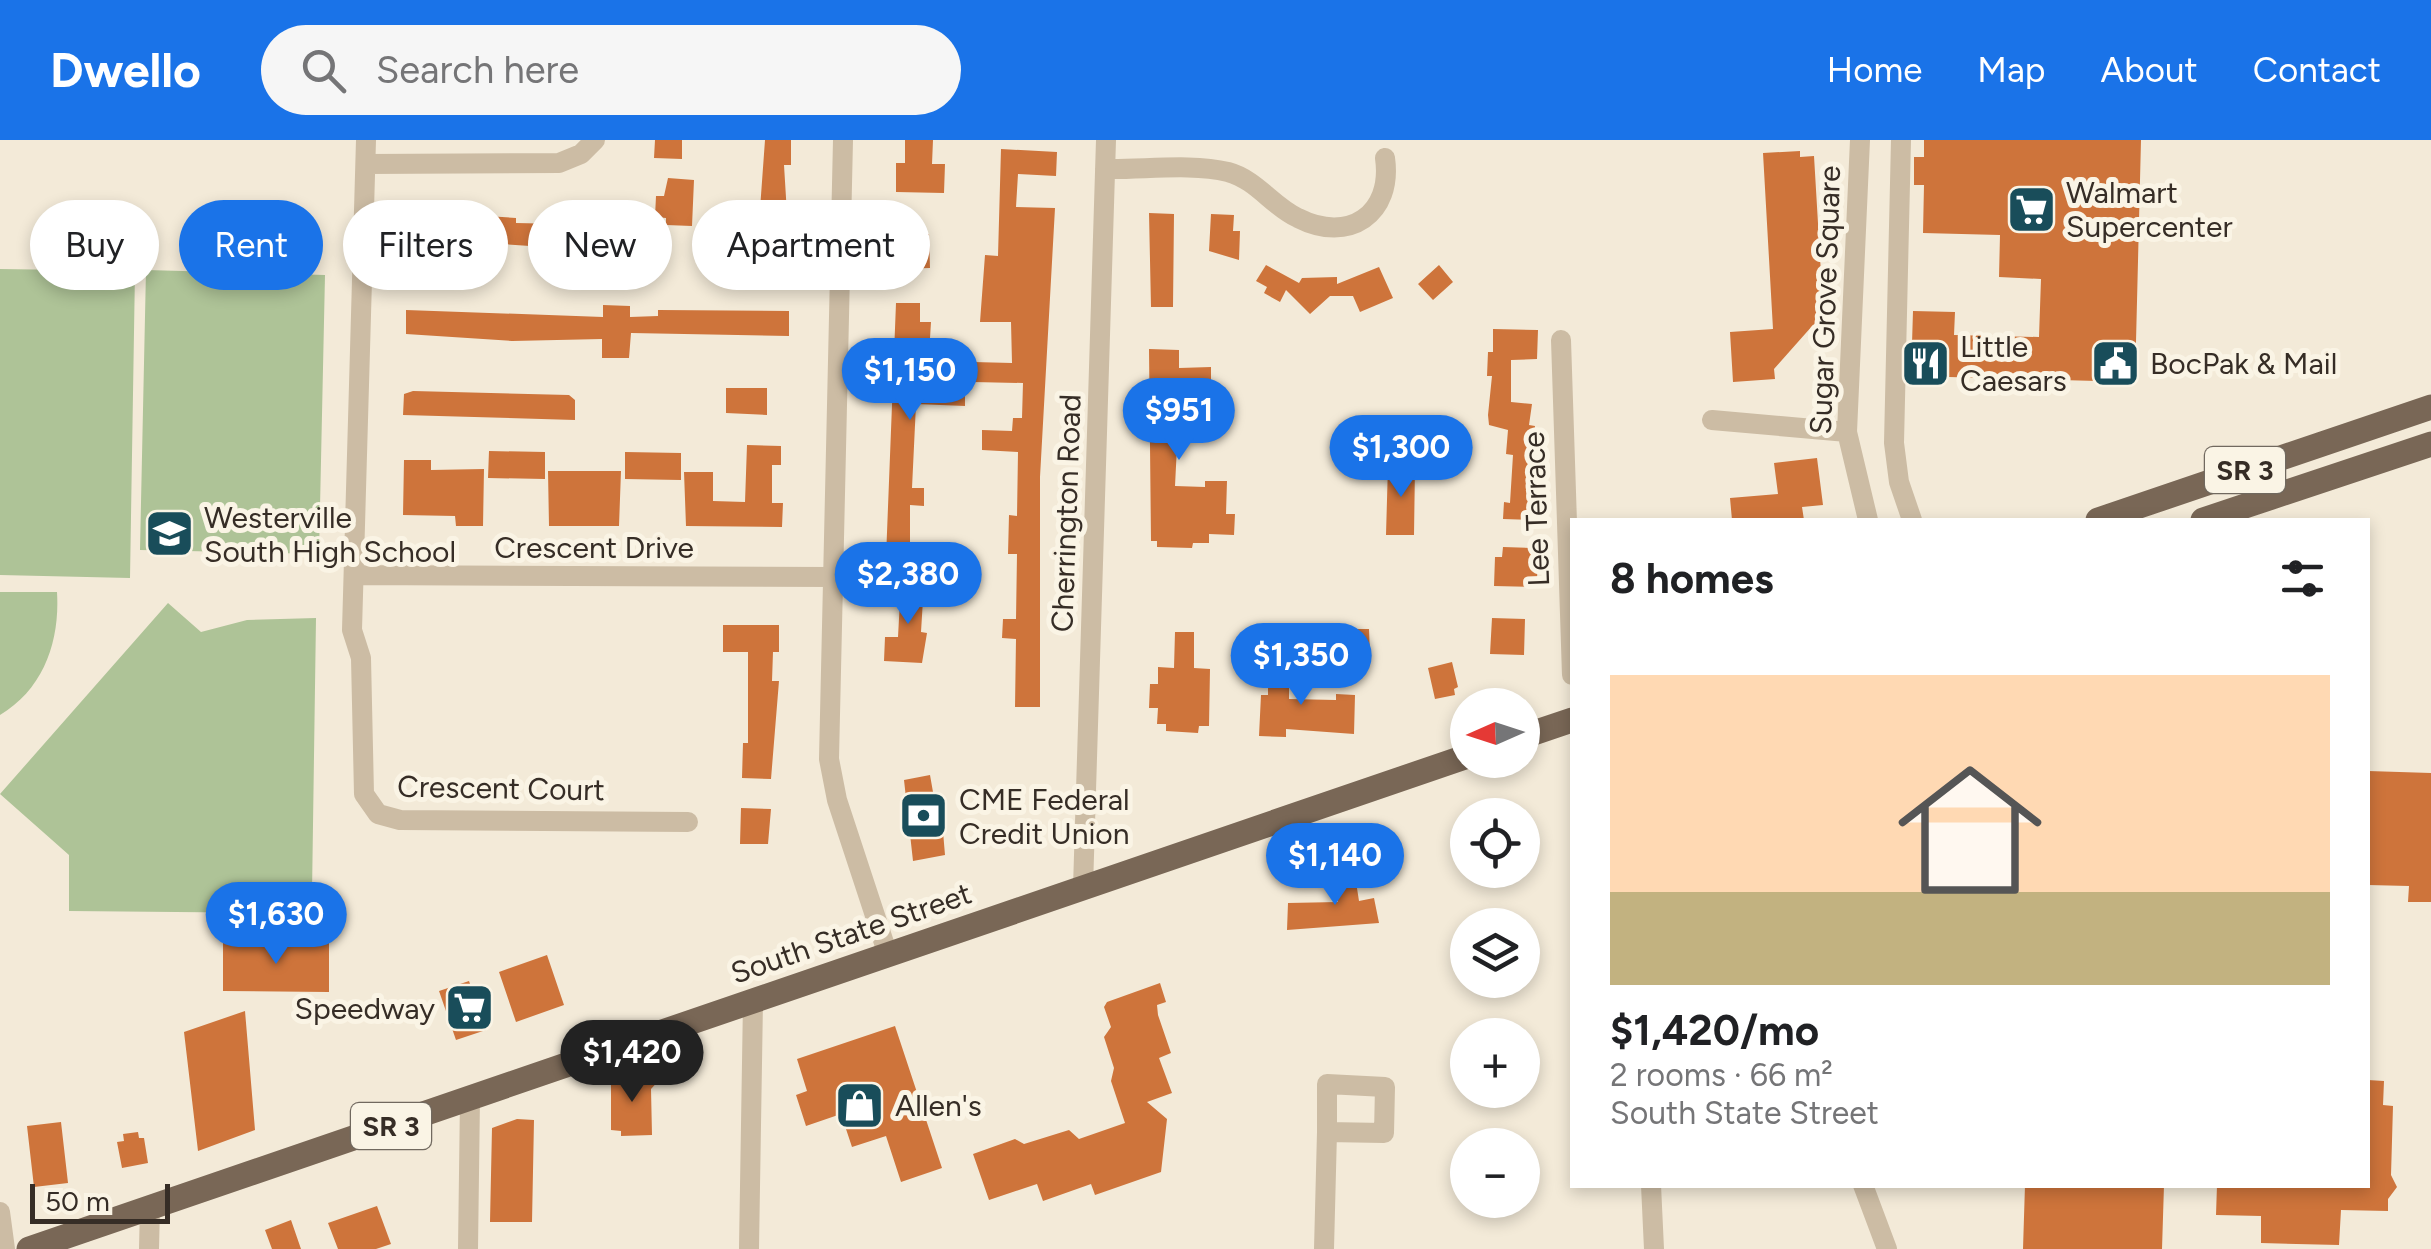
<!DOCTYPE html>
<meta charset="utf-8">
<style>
body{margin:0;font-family:Figtree,sans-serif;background:#f6f6f6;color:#202124;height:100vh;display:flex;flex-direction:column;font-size:38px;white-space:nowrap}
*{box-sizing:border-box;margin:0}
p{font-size:32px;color:#757577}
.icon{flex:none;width:55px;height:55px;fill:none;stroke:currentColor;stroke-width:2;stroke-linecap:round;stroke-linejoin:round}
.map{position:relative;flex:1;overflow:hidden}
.side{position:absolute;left:1570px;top:378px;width:800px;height:670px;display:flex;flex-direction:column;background:#fff;border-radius:0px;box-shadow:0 5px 15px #0003}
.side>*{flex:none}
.guide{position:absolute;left:30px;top:60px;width:950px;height:90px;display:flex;gap:20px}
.needle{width:65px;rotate:267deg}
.buttons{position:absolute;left:1450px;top:548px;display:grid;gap:20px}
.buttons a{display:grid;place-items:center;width:90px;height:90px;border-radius:50%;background:#fff;box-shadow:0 5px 15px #0003;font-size:50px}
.scale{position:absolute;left:30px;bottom:25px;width:140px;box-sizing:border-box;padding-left:10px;border:5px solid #362d26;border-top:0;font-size:28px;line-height:35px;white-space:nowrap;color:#362d26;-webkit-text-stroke:8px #faf4e5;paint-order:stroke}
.price{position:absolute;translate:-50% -85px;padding:0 22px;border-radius:35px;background:#1a73e8;color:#fff;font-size:32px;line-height:65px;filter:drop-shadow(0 2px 5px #0008)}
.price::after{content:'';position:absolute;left:50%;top:60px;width:30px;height:22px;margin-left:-15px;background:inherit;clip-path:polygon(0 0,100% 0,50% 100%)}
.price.active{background:#222;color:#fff}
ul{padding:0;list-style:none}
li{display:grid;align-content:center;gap:20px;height:530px;padding:0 40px}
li+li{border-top:2px solid #e0e0e0}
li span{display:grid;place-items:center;height:310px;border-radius:0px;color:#555}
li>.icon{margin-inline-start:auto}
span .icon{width:180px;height:180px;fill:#fffc;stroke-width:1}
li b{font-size:42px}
h2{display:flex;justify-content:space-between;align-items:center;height:120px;padding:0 40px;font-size:42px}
.pill{padding:0 35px;border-radius:45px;background:#fff;box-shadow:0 5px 15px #0003;font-size:35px;line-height:90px}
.pill.active{background:#1a73e8;color:#fff}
header{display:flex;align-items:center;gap:60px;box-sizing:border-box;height:140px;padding:0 50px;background:#1a73e8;color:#fff}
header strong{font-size:48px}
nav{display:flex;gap:55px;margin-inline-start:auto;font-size:35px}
.search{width:700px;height:90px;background:#f6f6f6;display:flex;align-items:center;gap:25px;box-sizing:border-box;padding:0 35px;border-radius:55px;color:#757577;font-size:38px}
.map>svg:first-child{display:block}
.green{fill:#aec397}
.building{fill:#ce743b}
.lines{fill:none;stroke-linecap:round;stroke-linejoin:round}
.street{stroke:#ccbca4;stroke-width:20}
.primary{stroke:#796756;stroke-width:25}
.labels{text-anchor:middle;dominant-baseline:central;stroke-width:10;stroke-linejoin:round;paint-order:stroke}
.shield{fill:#faf4e5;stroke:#71695f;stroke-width:2.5}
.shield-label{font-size:28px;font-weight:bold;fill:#362d26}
.poi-label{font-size:30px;fill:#362d26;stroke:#faf4e5;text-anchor:start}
.street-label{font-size:30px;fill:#362d26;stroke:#faf4e5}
</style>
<header>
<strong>Dwello</strong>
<div class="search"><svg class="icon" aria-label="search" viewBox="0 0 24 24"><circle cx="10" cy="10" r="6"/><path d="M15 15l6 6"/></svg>Search here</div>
<nav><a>Home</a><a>Map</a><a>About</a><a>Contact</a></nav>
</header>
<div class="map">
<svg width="2431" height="1109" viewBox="0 0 2431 1109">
<rect width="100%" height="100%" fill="#f3ead8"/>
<path class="green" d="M0,129L135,131L130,438L0,435Z
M146,130L325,135L319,414L140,410Z
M0,452H57C60,501 44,549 0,575Z
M168,463L201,492L247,480L316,478L312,754L292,773L69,771V715L0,654Z"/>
<path class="building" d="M655,0H682V19L654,18Z
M765,0H791V25H784L787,74H783L784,83H759Z
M905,0H933L932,24H945L944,53L896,52V23H905Z
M1924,0H2141L2135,242L1911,236L1913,171L1955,172L1954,195L2039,197L2041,139L1999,137L2000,95L1923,93L1924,45H1914V17H1924Z
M1001,9L1057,12L1056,36L1018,34L1016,67L1055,68L1040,337V567H1015L1016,499L1002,498L1003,479H1016L1017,414H1008L1009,375L1017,376L1018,312L982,310V290L1012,291L1013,278H1022L1023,243L973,242V222L1012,223L1011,182H980L985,115L998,116Z
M1800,11V17L1814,16L1824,184L1813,185L1774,229L1775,239L1733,242L1730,192L1773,189L1763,13Z
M668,38L694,40L692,86L666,85V78L655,77L656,56H664Z
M421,68L486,72V76L516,78V83L607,85L606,80H625L626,123H621V130L607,129V124H601V113H530V106L489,103L488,112L449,109L448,128L441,130L410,129L411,101H415L416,86H420Z
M1149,73L1174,74L1173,167H1151Z
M1211,74L1234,75L1233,91H1240L1239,120L1209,111Z
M929,94L930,128L897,129V123H891V105L899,104V95Z
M762,100V120L718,121V102Z
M1266,125L1299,143L1302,138L1337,137V144L1379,127L1393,158L1360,172L1353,156H1330L1310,174L1286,150L1280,162L1264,153L1267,147L1256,141Z
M1439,125L1453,142L1433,160L1418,144Z
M896,163H920V182H931L930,198H920L918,241L965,243V266L916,264L912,348H924V366L910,365V418H886Z
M603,165L630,166V177L658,176V170L789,171V196L631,193L629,218H602V199L512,201L406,194V170L603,177Z
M1493,189L1538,190L1537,219L1511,220V262L1532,264L1529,285L1535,286L1530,334L1538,335L1535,380L1503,379L1504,362L1510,363L1513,315L1506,314L1508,290L1489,285L1488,275L1492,236H1487L1488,212H1493Z
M1149,209L1179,210V228L1211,227V244L1180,246L1175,346L1205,347V341H1227L1226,374H1235L1234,395L1209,394V403H1193L1192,408L1157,407V401H1151Z
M726,248H767V275L726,273Z
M413,251L569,255L575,260V280L403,275L404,254Z
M747,305L781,306V325H772V363H783L782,387L686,386L684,332H713V361L745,362Z
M489,311L545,312V339L488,338Z
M625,312L681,313V340L625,339Z
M1817,318L1823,365L1802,367L1804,380H1732L1730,358L1778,354L1774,323Z
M404,320H431V330L484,329L483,386H456L455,376L403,375Z
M1388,325L1415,326L1414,395H1386Z
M548,331H621L619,386H549Z
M1503,407L1532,408L1531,419H1538L1537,439H1531V447L1494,446L1495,417H1502Z
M901,442L924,443L921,492L927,493L922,523L884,521L885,497H898Z
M1492,478L1525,479L1524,515L1490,514Z
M723,485H779V512H773L772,541H779L771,639L742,638L743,603H748V512H723Z
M1349,489H1369L1370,515L1350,516Z
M1175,492H1194V528L1210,529L1209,586H1199L1198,593L1166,591V584H1157L1158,568H1149L1150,544H1158V527L1174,528Z
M1289,518V559L1336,560V554L1355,555L1354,594L1286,589V597L1259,596L1261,555H1268V519Z
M1452,522L1458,547L1454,549L1455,555L1435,559L1428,528Z
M2368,631L2431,633V762H2408L2409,746L2368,745Z
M930,635L936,669L941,668L945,715L913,721L904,640Z
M741,668L771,669L768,704H740Z
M1354,729L1359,761L1374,758L1379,783L1287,790L1288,763L1338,762L1334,734Z
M223,803H329V852L223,851Z
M547,815L564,865L516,882L499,832Z
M469,841L486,890L456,900L439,851Z
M1160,843L1166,862L1157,865L1158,875L1171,913L1159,918L1172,953L1147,962L1167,979L1161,1032L1095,1055L1091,1044L1043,1061L1037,1044L989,1060L973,1014L1015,999L1024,1004L1069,990L1079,999L1125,983L1111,941L1114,928L1104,897L1111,887L1104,867L1107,862Z
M245,871L255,990L198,1011L184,892Z
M895,886L942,1028L901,1042L886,996L852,1007L841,974L806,986L796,955L807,951L797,919Z
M622,937L661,938L651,949L652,995L621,996V991L611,990V939Z
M2368,940L2384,941L2383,965L2393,966L2391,1035L2397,1047L2388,1059V1071L2341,1070L2339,1105L2261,1103V1076L2216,1075L2217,1045H2368Z
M517,979L534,980L532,1082H490L492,988Z
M61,982L68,1043L34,1047L27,986Z
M138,992L139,998H144L148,1023L122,1028L117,1002L124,1001L123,994Z
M2025,1045H2164L2162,1109H2023Z
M377,1066L391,1104L376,1109H338L328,1083Z
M291,1080L301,1109H272L265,1090Z"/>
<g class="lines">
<path class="street" d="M366,0L352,490L361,518L364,654L378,674L400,680L688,682
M843,0L829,619L837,660L888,815
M1860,0L1847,292L1868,380
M1901,0L1894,303L1899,342L1912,380
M366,24L559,23L581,14L595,0
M1105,29C1143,30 1191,23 1228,32C1257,40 1272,66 1298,78C1349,104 1393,74 1385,18
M1561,200L1572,535
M1712,280L1847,292
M354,435L833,437
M1083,748L1106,0
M1327,944L1385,947L1384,993L1327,992Z
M1651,1045L1654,1109
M1863,1045L1887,1109
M0,1072L5,1109
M149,1109L150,1067
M468,1109L470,958
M749,1109L753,861
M1324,1109L1327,992"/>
<path class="primary" d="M2098,380L2431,267
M2203,380L2431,304
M1522,597L1572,580
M29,1109L1468,616"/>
</g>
<defs>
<symbol id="supermarket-square" viewBox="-11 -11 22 22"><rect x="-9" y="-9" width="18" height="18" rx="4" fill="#194d5a" stroke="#faf4e5"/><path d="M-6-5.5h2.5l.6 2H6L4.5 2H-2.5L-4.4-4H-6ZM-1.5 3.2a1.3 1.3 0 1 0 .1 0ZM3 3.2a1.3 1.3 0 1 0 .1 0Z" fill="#fff"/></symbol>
<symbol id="restaurant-square" viewBox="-11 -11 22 22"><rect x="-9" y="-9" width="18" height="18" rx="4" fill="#194d5a" stroke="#faf4e5"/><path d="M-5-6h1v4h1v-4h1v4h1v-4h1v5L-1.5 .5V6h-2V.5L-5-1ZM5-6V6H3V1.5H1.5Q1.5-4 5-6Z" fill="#fff"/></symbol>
<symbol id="civic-square" viewBox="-11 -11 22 22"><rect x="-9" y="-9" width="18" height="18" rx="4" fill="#194d5a" stroke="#faf4e5"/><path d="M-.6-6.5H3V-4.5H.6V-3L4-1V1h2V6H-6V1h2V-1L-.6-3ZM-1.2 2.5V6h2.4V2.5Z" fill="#fff"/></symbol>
<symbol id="school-square" viewBox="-11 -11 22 22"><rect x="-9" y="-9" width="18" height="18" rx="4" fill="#194d5a" stroke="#faf4e5"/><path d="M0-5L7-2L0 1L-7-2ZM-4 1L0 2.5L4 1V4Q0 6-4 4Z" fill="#fff"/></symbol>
<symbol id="bank-square" viewBox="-11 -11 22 22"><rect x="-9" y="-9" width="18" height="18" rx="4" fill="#194d5a" stroke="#faf4e5"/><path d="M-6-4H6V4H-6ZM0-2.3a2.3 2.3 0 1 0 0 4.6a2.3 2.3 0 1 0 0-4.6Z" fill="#fff"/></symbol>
<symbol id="shop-square" viewBox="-11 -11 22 22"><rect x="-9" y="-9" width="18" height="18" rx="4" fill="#194d5a" stroke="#faf4e5"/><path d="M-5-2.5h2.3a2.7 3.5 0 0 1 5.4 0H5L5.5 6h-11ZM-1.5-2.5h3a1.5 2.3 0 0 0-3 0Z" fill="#fff"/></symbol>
</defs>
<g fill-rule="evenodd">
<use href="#supermarket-square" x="2004" y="42" width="55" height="55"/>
<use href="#restaurant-square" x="1898" y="196" width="55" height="55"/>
<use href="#civic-square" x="2088" y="196" width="55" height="55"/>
<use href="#school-square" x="142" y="366" width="55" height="55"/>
<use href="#bank-square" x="896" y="648" width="55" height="55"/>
<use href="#supermarket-square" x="442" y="840" width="55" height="55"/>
<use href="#shop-square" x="832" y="938" width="55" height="55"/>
</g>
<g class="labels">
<g class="shield">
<rect x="2205" y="307" width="80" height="46" rx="8"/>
<rect x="351" y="963" width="80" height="46" rx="8"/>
</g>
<g class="shield-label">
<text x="2245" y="330">SR 3</text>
<text x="391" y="986">SR 3</text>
</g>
<g class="poi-label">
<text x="2066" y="52">Walmart<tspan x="2066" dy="34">Supercenter</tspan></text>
<text x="1960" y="206">Little<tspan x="1960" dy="34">Caesars</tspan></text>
<text x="2150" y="223">BocPak &amp; Mail</text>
<text x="204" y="377">Westerville<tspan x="204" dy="34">South High School</tspan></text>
<text x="959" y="659">CME Federal<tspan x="959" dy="34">Credit Union</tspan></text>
<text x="435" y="868" text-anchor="end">Speedway</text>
<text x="895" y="965">Allen's</text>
</g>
<g class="street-label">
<text transform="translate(1825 160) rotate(-88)">Sugar Grove Square</text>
<text transform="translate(1536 369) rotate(-92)">Lee Terrace</text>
<text transform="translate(1066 373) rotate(-88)">Cherrington Road</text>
<text x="594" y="407">Crescent Drive</text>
<text transform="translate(501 648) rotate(1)">Crescent Court</text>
<text transform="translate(851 793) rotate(-19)">South State Street</text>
</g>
</g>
</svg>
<div class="buttons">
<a><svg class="needle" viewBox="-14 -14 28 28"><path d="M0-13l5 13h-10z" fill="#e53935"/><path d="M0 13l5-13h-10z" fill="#757577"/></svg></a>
<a><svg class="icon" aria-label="locate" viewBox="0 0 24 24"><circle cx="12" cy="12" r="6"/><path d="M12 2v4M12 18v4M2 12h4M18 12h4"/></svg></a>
<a><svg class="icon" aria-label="layers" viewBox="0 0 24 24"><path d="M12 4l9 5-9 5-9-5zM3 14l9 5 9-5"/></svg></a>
<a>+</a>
<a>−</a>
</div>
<div class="scale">50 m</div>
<b class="price" style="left:910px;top:283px">$1,150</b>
<b class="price" style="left:1179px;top:323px">$951</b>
<b class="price" style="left:1401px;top:360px">$1,300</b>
<b class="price" style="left:908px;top:487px">$2,380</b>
<b class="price" style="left:1301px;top:568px">$1,350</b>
<b class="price" style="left:1335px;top:768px">$1,140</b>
<b class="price" style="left:276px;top:827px">$1,630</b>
<b class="price active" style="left:632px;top:965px">$1,420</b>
<div class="guide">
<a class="pill">Buy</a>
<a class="pill active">Rent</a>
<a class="pill">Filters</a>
<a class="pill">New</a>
<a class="pill">Apartment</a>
</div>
<section class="side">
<h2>8 homes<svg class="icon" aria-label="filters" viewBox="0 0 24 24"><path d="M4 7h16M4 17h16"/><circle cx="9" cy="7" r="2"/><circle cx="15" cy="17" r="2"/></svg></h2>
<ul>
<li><span style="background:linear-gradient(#ffd9b3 70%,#c2b280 0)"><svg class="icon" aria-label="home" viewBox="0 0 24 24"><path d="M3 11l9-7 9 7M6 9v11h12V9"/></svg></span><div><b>$1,420/mo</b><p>2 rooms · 66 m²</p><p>South State Street</p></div></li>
</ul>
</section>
</div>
